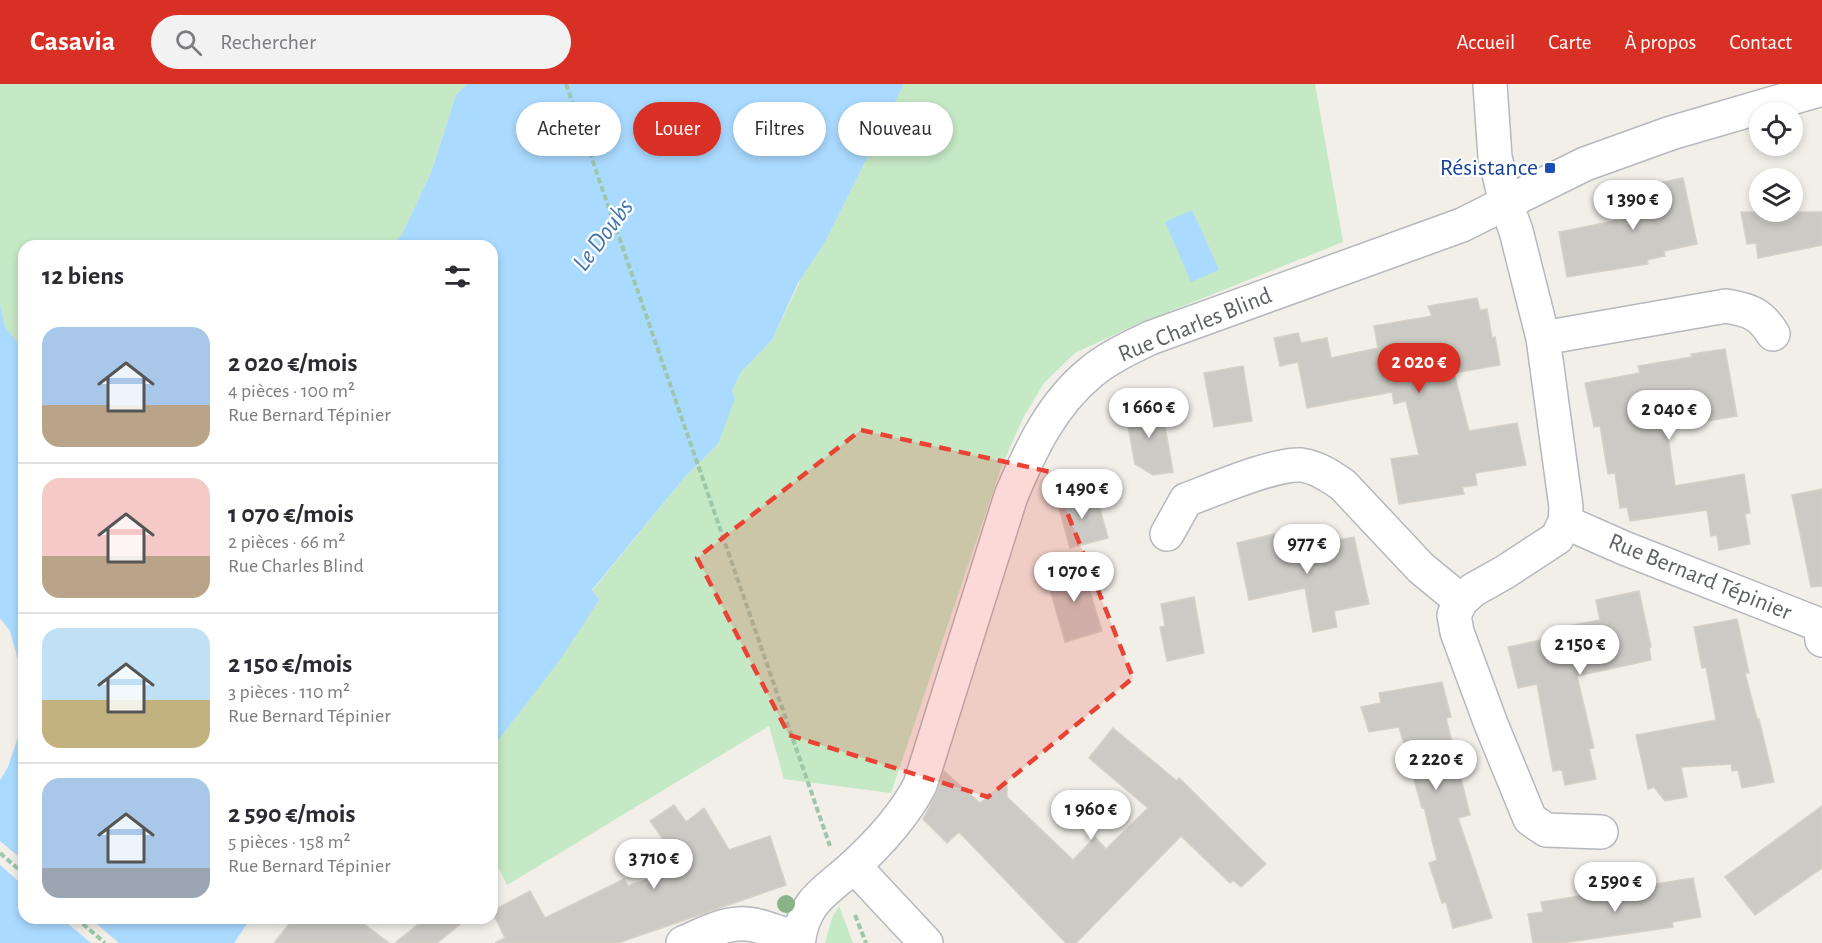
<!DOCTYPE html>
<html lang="fr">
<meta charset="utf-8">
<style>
body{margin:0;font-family:"Alegreya Sans",sans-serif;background:#f2f2f3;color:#2b2b33;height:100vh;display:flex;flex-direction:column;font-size:22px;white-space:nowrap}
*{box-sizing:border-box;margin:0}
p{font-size:20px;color:#7c7c81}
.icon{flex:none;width:33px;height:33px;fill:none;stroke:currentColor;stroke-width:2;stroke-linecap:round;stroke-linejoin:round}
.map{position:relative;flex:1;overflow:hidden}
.details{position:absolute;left:18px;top:156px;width:480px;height:684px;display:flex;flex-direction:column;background:#fff;border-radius:18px;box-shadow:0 3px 9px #0003}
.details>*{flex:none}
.top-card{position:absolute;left:516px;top:18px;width:570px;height:54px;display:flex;gap:12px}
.buttons{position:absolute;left:1749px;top:18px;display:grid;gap:12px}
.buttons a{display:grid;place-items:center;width:54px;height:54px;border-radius:50%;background:#fff;box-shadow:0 3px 9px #0003;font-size:30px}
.price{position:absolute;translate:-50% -51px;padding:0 14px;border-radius:21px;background:#fff;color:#222;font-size:20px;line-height:39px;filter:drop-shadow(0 2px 3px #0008)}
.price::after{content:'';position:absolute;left:50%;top:36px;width:18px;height:14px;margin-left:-9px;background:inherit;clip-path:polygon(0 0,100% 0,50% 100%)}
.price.selected{background:#d93025;color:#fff}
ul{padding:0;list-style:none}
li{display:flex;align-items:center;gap:18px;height:150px;padding:0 24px}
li+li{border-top:2px solid #e1e1e2}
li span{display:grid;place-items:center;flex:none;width:168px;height:120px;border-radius:18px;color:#555}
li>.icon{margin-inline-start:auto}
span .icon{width:72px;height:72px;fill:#fffc;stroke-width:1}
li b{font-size:26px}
h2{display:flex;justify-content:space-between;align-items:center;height:72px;padding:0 24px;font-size:26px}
.chip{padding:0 21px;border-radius:27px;background:#fff;box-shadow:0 3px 9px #0003;font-size:21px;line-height:54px}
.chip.selected{background:#d93025;color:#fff}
header{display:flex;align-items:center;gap:36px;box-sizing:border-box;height:84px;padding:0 30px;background:#d93025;color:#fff}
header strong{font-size:28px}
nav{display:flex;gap:33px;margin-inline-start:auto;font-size:21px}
.search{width:420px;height:54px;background:#f2f2f3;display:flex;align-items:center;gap:15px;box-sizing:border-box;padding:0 21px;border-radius:33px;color:#7c7c81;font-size:22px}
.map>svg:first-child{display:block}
.green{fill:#c5e8c5}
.water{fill:#aadaff}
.pier{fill:#f1efe8}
.building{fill:#cccac5;stroke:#d6d1c6;stroke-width:1.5}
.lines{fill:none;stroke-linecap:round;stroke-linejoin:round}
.minor-casing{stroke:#b5b8bc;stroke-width:36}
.tertiary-casing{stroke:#b5b8bc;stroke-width:36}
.path{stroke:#9cc7a9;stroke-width:4;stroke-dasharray:6 3;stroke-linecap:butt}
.minor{stroke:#fff;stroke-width:33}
.tertiary{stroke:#fff;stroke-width:33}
.tree{fill:#89b387}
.marked{fill:#ea4335;fill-opacity:0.2;stroke:#ea4335;stroke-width:4.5;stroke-dasharray:12 8;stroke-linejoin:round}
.transit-dot{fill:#1a4fb4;stroke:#fff;stroke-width:2}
.labels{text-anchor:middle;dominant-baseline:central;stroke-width:4.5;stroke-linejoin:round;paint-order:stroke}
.transit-label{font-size:24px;fill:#164399;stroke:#fff;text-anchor:end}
.street-label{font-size:24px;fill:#5f6368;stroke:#fff}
.water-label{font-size:26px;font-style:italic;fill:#4174aa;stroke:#fff}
</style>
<header>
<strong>Casavia</strong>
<div class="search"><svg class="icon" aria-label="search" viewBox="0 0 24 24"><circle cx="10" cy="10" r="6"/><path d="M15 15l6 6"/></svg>Rechercher</div>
<nav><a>Accueil</a><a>Carte</a><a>À propos</a><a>Contact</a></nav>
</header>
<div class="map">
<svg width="1822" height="859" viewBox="0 0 1822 859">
<rect width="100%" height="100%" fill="#f1efe8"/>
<path class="green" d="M0,0H467L456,11L431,89L402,150L393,162H24V289L21,263L4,243L0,219Z
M904,0H1315L1343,158L1131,243L1075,269L1044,299L1023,334L1001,384L891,709L784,695L769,642L507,801L492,771V664L599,516L592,507L684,394L718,360L732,307L741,288L772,256L802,193L825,158Z
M839,822L853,859H825L832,834Z"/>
<path class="water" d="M467,0H904L825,158L798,199L772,256L741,288L732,307L735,314L718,360L684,394L592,506L599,516L559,577L492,664V162H393L402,150L431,89L456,11Z
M1192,126L1219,186L1191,198L1165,138Z
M0,219L5,243L21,263L24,289V598L10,547L0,534Z
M24,635V834H251L234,859H0V696L8,683Z"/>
<path class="pier" d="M0,757L24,777V802L0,781Z
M61,834H90L119,859H91Z"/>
<path class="building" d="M1683,94L1697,160L1664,167L1665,172L1647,176L1648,180L1567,193L1559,148L1624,135L1619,107Z
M1741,128H1822V161L1758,174L1756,159L1747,160Z
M1477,214L1480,226L1487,225L1492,254L1495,253L1500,281L1454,289L1469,347L1517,339L1526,381L1475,389L1477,401L1462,403L1464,410L1399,420L1391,375L1419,371L1406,317L1394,320L1392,308L1307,324L1298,278L1280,282L1274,254L1298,249L1301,259L1327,254L1331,274L1378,264L1374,242L1432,232L1428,222Z
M1725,265L1737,332L1667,344L1675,402L1744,390L1750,429L1745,430L1750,460L1719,466L1717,451L1711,452L1707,426L1630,437L1627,423L1620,424L1615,389L1608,390L1600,342L1594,343L1585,299L1640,289L1638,282L1692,273L1691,270Z
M1243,282L1252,337L1214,343L1204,289Z
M1161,319L1173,388L1153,391L1135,380L1125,326Z
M1822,405V502L1811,503L1792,411Z
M1095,407L1108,454L1070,464L1057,417Z
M1274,450L1277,467L1354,453L1369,520L1334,527L1337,543L1313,548L1305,504L1249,516L1237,459Z
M1082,481L1102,547L1065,558L1046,491Z
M1639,507L1651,563H1649L1651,576L1577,592L1594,664L1589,665L1596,695L1565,701L1562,686L1553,687L1537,600L1518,604L1508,563L1560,552L1558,544L1600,536L1596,516Z
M1194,513L1204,569L1167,577L1160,543L1165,542L1161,520Z
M1737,535L1749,589H1745L1757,635H1759L1774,698L1742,704L1738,686L1732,687L1731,680L1681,683L1687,713L1665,717L1654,703L1648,705L1636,651L1716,636L1706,583L1702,584L1694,543Z
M1442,598L1451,633L1446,634L1470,731L1458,734L1492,834L1453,844L1446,818L1442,819L1429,779L1437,776L1424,723L1422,724L1399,643L1369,648L1361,623L1381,619L1379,609Z
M1113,644L1177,697L1179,694L1266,780L1241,803L1233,796L1230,799L1181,752L1076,859H1066L959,748L947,759L923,735L936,710L944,687L980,719L1007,698V713L1073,776L1095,753L1106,765L1148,724L1089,674Z
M674,721L686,738L704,724L729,766L770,752L786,801L618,859H495L505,854L492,827L530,807L545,834L624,795L628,802L683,783L650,737Z
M1822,722V784L1755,831L1725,793Z
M1693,794L1701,833L1672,838L1673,843L1562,859H1533L1528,830L1543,828L1541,818Z
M294,834H356L389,859H274Z
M426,834H468L437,859H395Z"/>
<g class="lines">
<defs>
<path id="minor" d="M1543,254L1726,222C1749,226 1760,229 1773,250
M1565,438L1624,464L1820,541L1822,556
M1167,450L1186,416C1213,406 1275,379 1301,381C1317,383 1330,392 1343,401L1421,484L1461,517
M1601,748L1546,746L1530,735L1491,640L1457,548L1454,531L1461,517L1473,506L1505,488L1557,454L1565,438L1566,423L1543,254L1516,147L1506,119L1585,80L1671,49L1822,5
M854,782L926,859
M683,859C704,850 730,835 754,841C769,844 783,851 799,854"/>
<path id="tertiary" d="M798,859C804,816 824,809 853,783C879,759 904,732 920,701L1011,412C1030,367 1051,321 1090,289C1107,274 1130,264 1150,254L1462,141L1506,119L1495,73L1490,0"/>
</defs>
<use href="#minor" class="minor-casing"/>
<use href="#tertiary" class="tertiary-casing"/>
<path class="path" d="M566,0L830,762
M0,769L24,790
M855,831L866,859
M76,834L105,859"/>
<use href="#minor" class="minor"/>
<use href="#tertiary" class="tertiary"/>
</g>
<circle class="tree" cx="786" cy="820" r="9"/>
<path class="marked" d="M861,346L1051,388L1133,594L988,713L789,651L697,474Z"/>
<rect class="transit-dot" x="1544" y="78" width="12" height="12" rx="3"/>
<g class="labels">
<g class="transit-label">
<text x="1538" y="84">Résistance</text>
</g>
<g class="street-label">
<text transform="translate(1195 241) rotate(-22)">Rue Charles Blind</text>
<text transform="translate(1700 493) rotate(22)">Rue Bernard Tépinier</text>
</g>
<g class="water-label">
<text transform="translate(603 151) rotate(-53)">Le Doubs</text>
</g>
</g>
</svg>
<div class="buttons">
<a><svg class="icon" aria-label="locate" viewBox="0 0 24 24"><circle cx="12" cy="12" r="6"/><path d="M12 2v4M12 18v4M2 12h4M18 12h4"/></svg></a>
<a><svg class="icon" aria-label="layers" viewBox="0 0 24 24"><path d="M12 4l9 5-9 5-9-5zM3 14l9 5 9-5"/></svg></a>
</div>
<b class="price" style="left:1633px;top:147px">1 390 €</b>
<b class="price selected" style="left:1419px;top:310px">2 020 €</b>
<b class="price" style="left:1149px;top:355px">1 660 €</b>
<b class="price" style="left:1669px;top:357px">2 040 €</b>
<b class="price" style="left:1082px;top:436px">1 490 €</b>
<b class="price" style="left:1307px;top:491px">977 €</b>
<b class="price" style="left:1074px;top:519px">1 070 €</b>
<b class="price" style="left:1580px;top:592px">2 150 €</b>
<b class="price" style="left:1436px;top:707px">2 220 €</b>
<b class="price" style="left:1091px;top:757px">1 960 €</b>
<b class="price" style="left:654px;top:806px">3 710 €</b>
<b class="price" style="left:1615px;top:829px">2 590 €</b>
<div class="top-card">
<a class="chip">Acheter</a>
<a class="chip selected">Louer</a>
<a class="chip">Filtres</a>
<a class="chip">Nouveau</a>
</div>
<section class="details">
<h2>12 biens<svg class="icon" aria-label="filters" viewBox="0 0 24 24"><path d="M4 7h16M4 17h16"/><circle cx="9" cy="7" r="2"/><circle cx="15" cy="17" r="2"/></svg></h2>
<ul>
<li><span style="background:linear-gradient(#a9c7e8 65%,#b9a48a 0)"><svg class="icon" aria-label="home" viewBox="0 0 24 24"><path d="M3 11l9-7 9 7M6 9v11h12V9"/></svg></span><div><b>2 020 €/mois</b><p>4 pièces · 100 m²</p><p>Rue Bernard Tépinier</p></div></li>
<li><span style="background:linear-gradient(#f6c9c9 65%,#b9a48a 0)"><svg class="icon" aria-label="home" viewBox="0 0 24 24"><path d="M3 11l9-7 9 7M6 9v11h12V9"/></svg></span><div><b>1 070 €/mois</b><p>2 pièces · 66 m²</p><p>Rue Charles Blind</p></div></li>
<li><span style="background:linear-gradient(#bfe0f5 60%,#c2b280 0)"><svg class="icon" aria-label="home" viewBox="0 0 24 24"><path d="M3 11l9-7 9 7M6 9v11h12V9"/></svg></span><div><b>2 150 €/mois</b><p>3 pièces · 110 m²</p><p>Rue Bernard Tépinier</p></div></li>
<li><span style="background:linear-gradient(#a9c7e8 75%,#9aa5b1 0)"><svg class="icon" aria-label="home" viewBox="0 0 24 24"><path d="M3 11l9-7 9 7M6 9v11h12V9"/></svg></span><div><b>2 590 €/mois</b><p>5 pièces · 158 m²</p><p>Rue Bernard Tépinier</p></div></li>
</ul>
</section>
</div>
